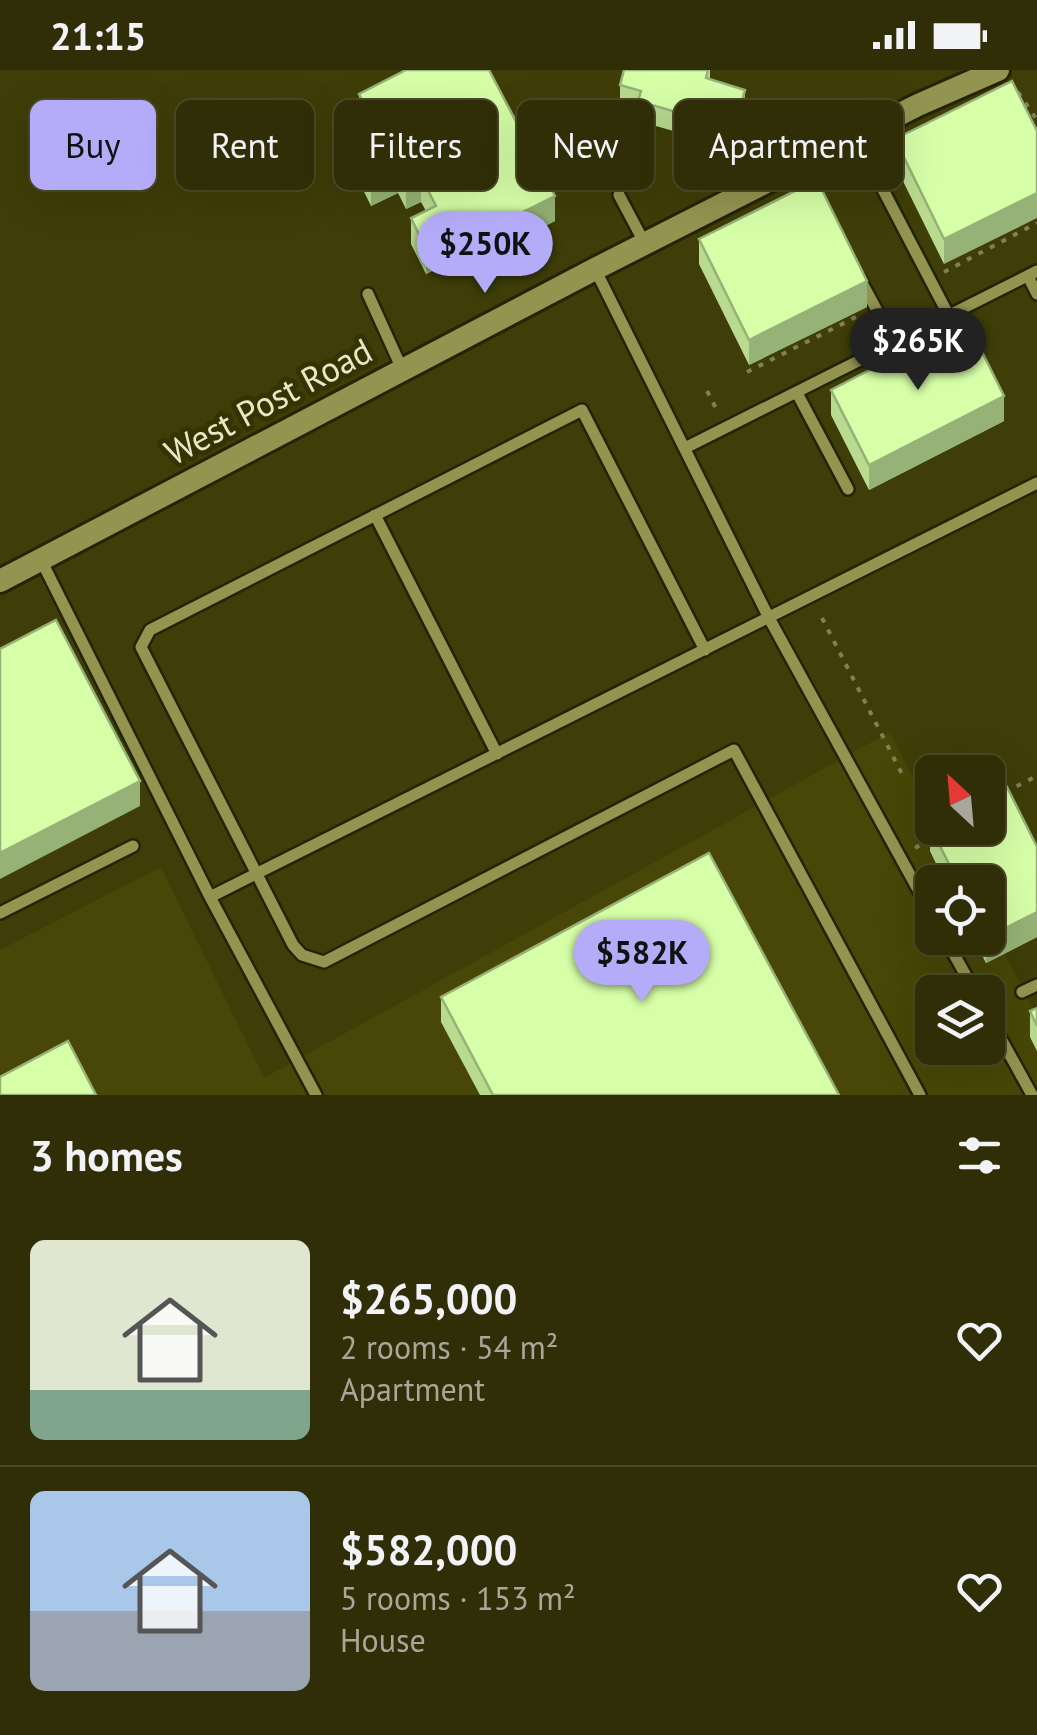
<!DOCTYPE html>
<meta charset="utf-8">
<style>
body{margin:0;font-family:"PT Sans",sans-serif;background:#3b3a14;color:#f1f3f6;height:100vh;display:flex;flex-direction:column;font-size:38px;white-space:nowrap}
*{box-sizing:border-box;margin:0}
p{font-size:32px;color:#a7a89b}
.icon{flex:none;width:55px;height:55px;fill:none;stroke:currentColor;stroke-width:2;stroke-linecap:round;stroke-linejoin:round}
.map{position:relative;height:1025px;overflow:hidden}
.side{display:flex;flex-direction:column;background:#2f2e06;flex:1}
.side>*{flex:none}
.banner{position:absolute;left:30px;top:30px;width:978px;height:90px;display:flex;gap:20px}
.needle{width:65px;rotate:334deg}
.tools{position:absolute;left:915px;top:685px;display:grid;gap:20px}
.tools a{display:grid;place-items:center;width:90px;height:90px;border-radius:15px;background:#2f2e06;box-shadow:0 10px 40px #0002,0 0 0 2px #4a4a28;font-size:50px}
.price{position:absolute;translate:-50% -85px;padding:0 22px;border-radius:35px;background:#b4acf9;color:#111;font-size:32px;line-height:65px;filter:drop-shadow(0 2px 5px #0008)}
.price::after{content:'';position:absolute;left:50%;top:60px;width:30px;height:22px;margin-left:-15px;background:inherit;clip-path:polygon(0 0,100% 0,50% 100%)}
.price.selected{background:#222;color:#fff}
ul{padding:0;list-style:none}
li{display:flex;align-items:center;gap:30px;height:250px;padding:0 30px}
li+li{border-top:2px solid #4a4a28}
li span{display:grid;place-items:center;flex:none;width:280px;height:200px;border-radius:15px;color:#555}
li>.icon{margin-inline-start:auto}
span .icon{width:120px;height:120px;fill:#fffc;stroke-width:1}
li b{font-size:42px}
h2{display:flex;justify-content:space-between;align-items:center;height:120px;padding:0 30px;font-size:42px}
.pill{padding:0 35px;border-radius:15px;background:#2f2e06;box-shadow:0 10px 40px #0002,0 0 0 2px #4a4a28;font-size:35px;line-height:90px}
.pill.selected{background:#b4acf9;color:#111}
.status{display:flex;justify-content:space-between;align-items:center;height:70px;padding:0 50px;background:#2f2e06;direction:ltr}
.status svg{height:28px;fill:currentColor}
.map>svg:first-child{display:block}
.built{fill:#484707;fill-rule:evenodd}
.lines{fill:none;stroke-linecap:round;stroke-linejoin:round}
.lane-casing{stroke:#252401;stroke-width:16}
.street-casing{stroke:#252401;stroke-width:28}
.path{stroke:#818153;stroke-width:4;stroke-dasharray:5 8;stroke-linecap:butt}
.lane{stroke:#949451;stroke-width:11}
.street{stroke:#949451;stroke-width:22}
.wall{fill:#b9db90}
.shaded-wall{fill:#96b276}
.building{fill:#d7ffa8;stroke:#96b276;stroke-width:2.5}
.labels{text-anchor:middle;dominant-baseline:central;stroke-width:10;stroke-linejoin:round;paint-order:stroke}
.street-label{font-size:35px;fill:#e7e8c7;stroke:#353400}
</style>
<div class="status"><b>21:15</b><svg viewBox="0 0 49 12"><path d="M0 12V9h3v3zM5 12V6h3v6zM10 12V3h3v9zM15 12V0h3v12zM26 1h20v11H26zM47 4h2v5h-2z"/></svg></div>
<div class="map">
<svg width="1037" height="1025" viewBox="0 0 1037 1025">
<rect width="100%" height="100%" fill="#3f3e08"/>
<path class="built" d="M890,662L932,745V758L968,812H932V868H988V851L1037,947V1025H0V880L161,797L264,1008ZM932,922H988V978H932Z"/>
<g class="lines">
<defs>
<path id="lane" d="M879,112L949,246
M619,125L645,174
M595,199L769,548L932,845
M1028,206L1037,224
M860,209L895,274
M368,224L402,299
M797,323L848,419
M685,378L1037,201
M375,445L497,684
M41,490L210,827L316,1025
M705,580L582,340L150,560L141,577L293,875L302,885L324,892L734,680L920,1025
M210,827L1037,413
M0,843L133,776
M945,868L975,922
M1022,922L1037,915
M988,945L1032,1025"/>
<path id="street" d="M0,511L595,199L918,35L998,0"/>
</defs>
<use href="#lane" class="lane-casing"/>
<use href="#street" class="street-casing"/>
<path class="path" d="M1018,22L1037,50
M944,202L1037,153
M747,302L860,245
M707,321L719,344
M822,548L902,704
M1005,722L1037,706
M918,733L931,760
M915,778L932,768"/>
<use href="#lane" class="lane"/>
<use href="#street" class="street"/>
</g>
<path class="wall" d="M710,0V10L745,39L734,78L638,51V40L620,34V15Z
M359,24L555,151L453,202L448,193L426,204L411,174V148L426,141L421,132L406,139L398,123L371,136L350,93V67L364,60L359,49Z
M1037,61L944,194L895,95V69Z
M699,169L867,237L749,295L699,194Z
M831,320L1004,351L869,420L831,345Z
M930,756L1037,777V867L986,893L973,868H988V812H945L930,781Z
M441,927L839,1025H480L441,952Z
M1037,938V981L1030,967V941Z"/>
<path class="shaded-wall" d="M745,20V39L734,78V59Z
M398,98V123L371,136V111Z
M421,107V132L406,139V114Z
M1037,123V148L944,194V169Z
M555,126V151L453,202V177Z
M448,168V193L426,204V179Z
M867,211V237L749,295V270Z
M1004,326V351L869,420V395Z
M140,711V736L0,809V783Z
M1037,842V867L986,893V868Z"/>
<path class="building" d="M406,0H489L555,126L453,177L448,168L426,179L411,148L436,136L421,107L406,114L398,98L371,111L350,67L374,55L359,24Z
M624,0H708L706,8L745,20L734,59L638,31L641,21L620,15Z
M1012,11L1037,61V123L944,169L895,69Z
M817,110L867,211L749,270L699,169Z
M966,250L1004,326L869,395L831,320Z
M56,550L140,711L0,783V579Z
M1007,717L1037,777V842L988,867V812H958L930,756L932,755V758H988V727Z
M709,783L839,1025H493L441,927Z
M1037,938V956L1030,941Z
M68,971L96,1025H0V1007Z"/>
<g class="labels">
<g class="street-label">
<text transform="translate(268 331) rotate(-28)">West Post Road</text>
</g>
</g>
</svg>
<div class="tools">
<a><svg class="needle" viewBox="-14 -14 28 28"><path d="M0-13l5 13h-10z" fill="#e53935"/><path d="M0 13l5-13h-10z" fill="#a7a89b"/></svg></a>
<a><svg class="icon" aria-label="locate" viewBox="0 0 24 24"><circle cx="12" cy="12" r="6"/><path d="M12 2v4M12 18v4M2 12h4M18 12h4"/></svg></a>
<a><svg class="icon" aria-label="layers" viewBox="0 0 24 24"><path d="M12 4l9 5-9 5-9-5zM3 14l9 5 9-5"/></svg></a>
</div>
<b class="price" style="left:485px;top:226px">$250K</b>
<b class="price selected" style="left:918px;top:323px">$265K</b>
<b class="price" style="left:642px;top:935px">$582K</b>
<div class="banner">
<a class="pill selected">Buy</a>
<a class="pill">Rent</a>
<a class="pill">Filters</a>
<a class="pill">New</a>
<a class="pill">Apartment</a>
</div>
</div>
<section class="side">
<h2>3 homes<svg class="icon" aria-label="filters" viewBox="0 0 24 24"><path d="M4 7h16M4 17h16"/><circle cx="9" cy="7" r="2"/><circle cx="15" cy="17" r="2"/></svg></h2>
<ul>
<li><span style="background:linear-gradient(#dfe7d0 75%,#7fa58c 0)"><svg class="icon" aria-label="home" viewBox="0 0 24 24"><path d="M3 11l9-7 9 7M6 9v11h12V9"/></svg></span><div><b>$265,000</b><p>2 rooms · 54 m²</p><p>Apartment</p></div><svg class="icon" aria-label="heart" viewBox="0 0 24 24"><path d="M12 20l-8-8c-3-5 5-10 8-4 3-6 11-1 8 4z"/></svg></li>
<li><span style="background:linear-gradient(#a9c7e8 60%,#9aa5b1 0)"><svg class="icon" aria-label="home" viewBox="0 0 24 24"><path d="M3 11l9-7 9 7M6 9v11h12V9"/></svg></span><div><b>$582,000</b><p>5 rooms · 153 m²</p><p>House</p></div><svg class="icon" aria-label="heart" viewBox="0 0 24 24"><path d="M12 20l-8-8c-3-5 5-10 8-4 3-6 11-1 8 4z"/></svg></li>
</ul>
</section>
